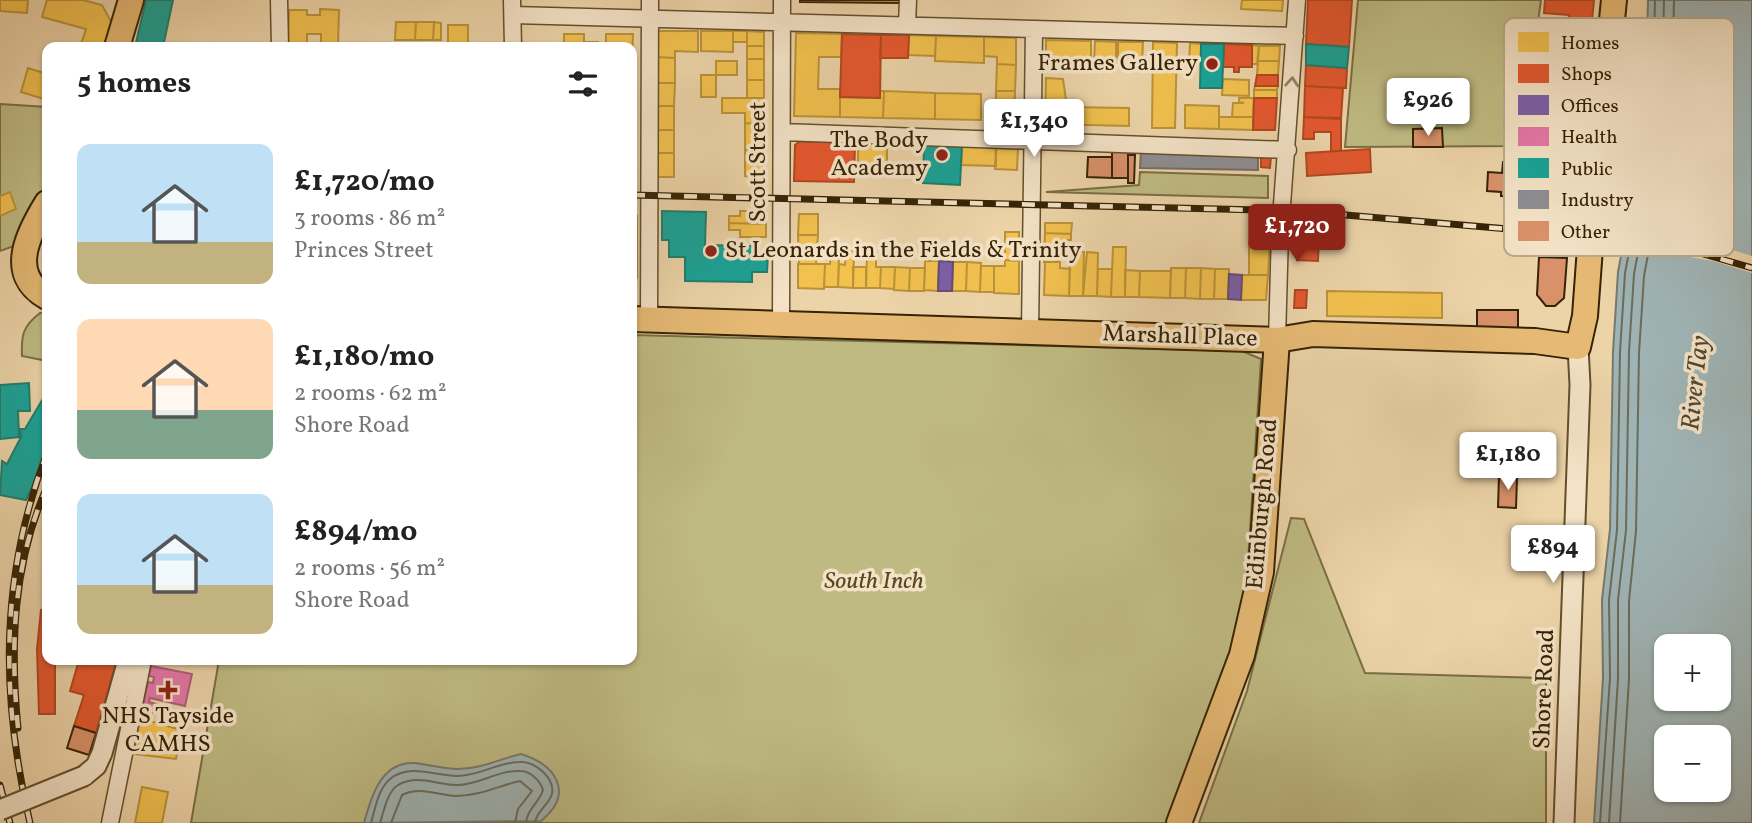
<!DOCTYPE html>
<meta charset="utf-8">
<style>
body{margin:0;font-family:Vollkorn,serif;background:#f6f6f6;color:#222;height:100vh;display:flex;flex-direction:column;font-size:26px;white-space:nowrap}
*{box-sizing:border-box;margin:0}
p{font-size:23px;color:#767676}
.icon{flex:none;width:38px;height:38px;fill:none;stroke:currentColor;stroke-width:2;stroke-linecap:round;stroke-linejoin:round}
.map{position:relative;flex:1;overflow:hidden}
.drawer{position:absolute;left:42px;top:42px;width:595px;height:623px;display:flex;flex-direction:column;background:#fff;border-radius:14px;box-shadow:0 2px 5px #0004}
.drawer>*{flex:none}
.controls{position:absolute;left:1654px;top:634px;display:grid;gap:14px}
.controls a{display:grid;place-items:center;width:77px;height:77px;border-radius:14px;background:#fff;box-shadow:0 2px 5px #0004;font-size:35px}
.price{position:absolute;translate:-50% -60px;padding:0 16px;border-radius:7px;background:#fff;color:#222;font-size:23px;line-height:46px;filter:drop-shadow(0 2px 4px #0008)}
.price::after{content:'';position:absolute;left:50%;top:42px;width:21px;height:16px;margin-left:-10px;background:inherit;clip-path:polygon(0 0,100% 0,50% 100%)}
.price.active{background:#8f2418;color:#fff}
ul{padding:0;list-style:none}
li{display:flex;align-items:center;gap:21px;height:175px;padding:0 35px}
li span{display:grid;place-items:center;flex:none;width:196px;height:140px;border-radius:14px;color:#555}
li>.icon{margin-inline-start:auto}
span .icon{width:84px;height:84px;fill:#fffc;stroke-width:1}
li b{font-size:30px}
h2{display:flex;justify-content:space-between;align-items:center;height:84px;padding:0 35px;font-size:30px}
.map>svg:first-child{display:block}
.green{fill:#bfba82;stroke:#7a6e43;stroke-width:2}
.water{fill:#9fb4b5;stroke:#757a6e;stroke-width:2;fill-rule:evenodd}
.pier{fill:#ecd3a8}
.homes{fill:#f2c14e;stroke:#ba9238;stroke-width:2}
.shops{fill:#e4572e;stroke:#b04721;stroke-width:2}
.offices{fill:#7b5ea7;stroke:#664c76;stroke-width:2}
.health{fill:#e377a8;stroke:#af5e77;stroke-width:2}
.public{fill:#17a398;stroke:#207d6c;stroke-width:2}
.industry{fill:#8d8d92;stroke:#736d67;stroke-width:2}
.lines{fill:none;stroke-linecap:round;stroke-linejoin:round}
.shore{stroke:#6a6c5c;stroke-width:2}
.building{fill:#d9916a;stroke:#362304;stroke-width:2}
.minor-casing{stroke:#644f2d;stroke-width:19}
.tertiary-casing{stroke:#644f2d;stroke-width:23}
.primary-casing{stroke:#362304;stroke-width:28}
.minor{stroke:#f3e2c6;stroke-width:16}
.tertiary{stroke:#f3e2c6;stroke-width:19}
.primary{stroke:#e6ba74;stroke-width:24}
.rail-casing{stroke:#362304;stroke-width:7}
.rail{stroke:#f3e2c6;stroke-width:4.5;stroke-dasharray:13;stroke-linecap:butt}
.tertiary-bridge-casing{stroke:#644f2d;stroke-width:23;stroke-linecap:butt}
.tertiary-bridge{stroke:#f3e2c6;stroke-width:19}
.oneway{stroke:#948265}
.poi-dot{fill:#8f2418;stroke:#f3e2c6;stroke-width:2.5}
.labels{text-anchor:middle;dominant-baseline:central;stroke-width:7;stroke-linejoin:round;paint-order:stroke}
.poi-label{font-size:24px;fill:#362304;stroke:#f3e2c6;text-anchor:end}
.street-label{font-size:24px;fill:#362304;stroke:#f3e2c6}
.park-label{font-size:24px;font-style:italic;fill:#584924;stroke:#f3e2c6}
.water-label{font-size:26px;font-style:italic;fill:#504730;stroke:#f3e2c6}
.key{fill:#f3e2c6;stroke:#baa98c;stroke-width:2}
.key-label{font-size:19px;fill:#362304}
</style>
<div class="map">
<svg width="1752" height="823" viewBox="0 0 1752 823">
<rect width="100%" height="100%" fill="#ecd3a8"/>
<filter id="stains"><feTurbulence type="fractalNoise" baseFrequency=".00286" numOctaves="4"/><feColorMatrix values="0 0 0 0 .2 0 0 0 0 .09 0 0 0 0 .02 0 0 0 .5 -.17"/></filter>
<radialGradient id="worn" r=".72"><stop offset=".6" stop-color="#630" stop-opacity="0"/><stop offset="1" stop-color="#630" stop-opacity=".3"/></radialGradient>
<path class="green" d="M1358,0H1541L1521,146L1345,147Z
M0,104L47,107V191L17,245L0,251Z
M1140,172L1268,176V198L1046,192L1139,185Z
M40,313H47V361L22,356C21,335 23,326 40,313Z
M632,335L1242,351L1261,359L1242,655L1176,823H191L219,660H632Z
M1291,518L1304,519L1365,673L1546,678V823H1199L1247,691Z"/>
<path class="water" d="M1648,0H1752V823H1594L1603,678L1602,600L1610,529L1613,352L1618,272L1645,130ZM1666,646H1718V698H1666ZM1666,737H1718V789H1666Z
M521,754C556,765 575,793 541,821L364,823C371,797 381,761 415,763C429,765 444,769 458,769C480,769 500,759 521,754Z"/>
<path class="pier" d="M1624,230L1717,245L1752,256V273L1713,261L1621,245Z"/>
<path class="homes" d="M0,0H28L27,13L0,11Z
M47,0H83L102,5L114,27L108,47H80L86,29L42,17Z
M1242,0H1283L1282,11L1241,9Z
M320,9L339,10L338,45H321V34H307V45H288L289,10H307V15H320Z
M396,22H416L415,40H395Z
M416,22H434L433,40H415Z
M434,22L441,23V40H433Z
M448,25H468V47H448Z
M655,31H698V52L675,51V58L655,57Z
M701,31H733V52L701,51Z
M733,31H747V42H733Z
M747,31L764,32V46H747Z
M796,33L842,34L841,57H819L818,89H840V117L794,116Z
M564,34H584V42H598V47H564Z
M606,34H633L632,64V47H606Z
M909,35L936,36L935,56L908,55Z
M936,36L984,37V63L935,61Z
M984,37L1016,38V65L997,64V57L984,56Z
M1046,40L1091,41V64L1046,63Z
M1095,41L1116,42V63H1109V70L1099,69V63H1094Z
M1118,42H1143L1142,64H1134V70L1124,69L1125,64L1118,63Z
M1153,42L1177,43L1175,128H1152Z
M1190,43L1201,44V62H1189Z
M1252,45L1259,46L1257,64H1251Z
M747,46H764V59H747Z
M1259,46H1280L1279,61H1258Z
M655,57L675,58V83H654Z
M747,59H764V80H747Z
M716,61H737V75H716Z
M1258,61H1279L1278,75H1257Z
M997,64L1016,65L1015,91H996Z
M28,68L47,74V100L21,92Z
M701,75H716V97H701Z
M1046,78L1063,79L1067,107L1129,108V126L1045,124Z
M1223,79L1249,80V96L1222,95Z
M747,80H764V98H747Z
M654,83H675L674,106H654Z
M1255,86H1278L1277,90H1254Z
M1254,90H1277V98H1254Z
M880,91H884L883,118L840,117V97L880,98Z
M884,91L935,93V119L883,118Z
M996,91H1015L1014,125H995V110L991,109V103H996Z
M935,93L981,94V120L935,119Z
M722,98H764V124L745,123V113H722Z
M1239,98H1254L1253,117H1232L1233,103H1244L1239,102Z
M1185,105L1219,106V129L1185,128Z
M654,106H674V130H654Z
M1219,117H1253V130L1219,129Z
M745,123L764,124L763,150H745Z
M654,130H674V153H653Z
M858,142L887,145V163H878V170L858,163Z
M962,145L996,146V166L961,165Z
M996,146L1018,147L1017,170L995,169Z
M745,150H763V177L745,176Z
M653,153H674V177H653Z
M10,192L16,209L0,216V196Z
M740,211H766V224L729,223V216H740Z
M799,214H818V235H798Z
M632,216H637V238H632Z
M729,223L766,224V237H740V230H729Z
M1045,223H1072L1071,234L1045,233Z
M1005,232H1019V261L1005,260Z
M1045,233L1071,234V240H1062V244H1059L1058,262H1044Z
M798,235H818L816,264H799Z
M1253,236L1270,237L1268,275H1249V242H1253Z
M632,238H637V278H632Z
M1113,247H1126L1125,297H1111Z
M846,251H854L853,288L838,287L839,264L845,265Z
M1070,252H1084L1083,296H1069Z
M1087,252L1098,253L1097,296H1083Z
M831,253L839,254L838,287H824L825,264H830Z
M867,254H876V267H881L880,288H866Z
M1005,260L1019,261V294L994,293V266H1005Z
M925,261H939L938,291L924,290Z
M953,262H967L966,291H952Z
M967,262L981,263L980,292L966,291Z
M1045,262H1060V268L1070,269L1069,296L1044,295Z
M798,264H825L824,289L798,288Z
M981,266H994V292H980Z
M853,267H866V288H853Z
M881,267H895L894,289L880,288Z
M895,267L910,268L909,291L894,290Z
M910,268H925L924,291H909Z
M1171,268H1186L1185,298H1170Z
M1186,268H1201L1200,299L1185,298Z
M1201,268L1215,269L1214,299H1200Z
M1098,269H1112L1111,297L1097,296Z
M1215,269H1229L1228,299H1214Z
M1125,270L1140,271L1139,297H1125Z
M1140,271H1171L1170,298L1139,297Z
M1242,275H1268L1266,300H1241Z
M1327,291L1442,293V318L1327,316Z
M140,718L181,730L176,759L133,754Z
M142,787L168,792L162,823H135Z"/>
<path class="shops" d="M1308,0H1352L1349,47L1306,44Z
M1545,0H1594L1590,41L1566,38L1569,15L1544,13Z
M842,34L881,35L880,98L840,97Z
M881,35H909L908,58H880Z
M1224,44L1252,45V67H1239V72H1234V67H1223Z
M1306,65L1347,68L1346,88L1305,86Z
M1257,75H1278V86H1255Z
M1305,86L1343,88L1341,119L1304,117Z
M1254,98H1277L1275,130H1253Z
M1304,117L1341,118V151H1331V132H1314V139H1303Z
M800,141L855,142L854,182L794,181L795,145Z
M1370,149L1371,172L1307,176L1306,153Z
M1261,156H1271L1270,168L1261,167Z
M1299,233L1319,234L1318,261L1297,260Z
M1295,290H1307L1306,308H1294Z
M41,610L47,611V660H55V714H39L37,649Z
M79,660H117L96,733L74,726L84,695L70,691Z"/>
<path class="offices" d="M939,261L953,262L952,291H938Z
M1229,274L1242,275L1241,300L1228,299Z"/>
<path class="health" d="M151,666L192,674L185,706L150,698L149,702L159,705L157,713L142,710L148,682L153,683L154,677L149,676Z"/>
<path class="public" d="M146,0H173L163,47H135Z
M1201,44H1224L1222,88H1200Z
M1306,44L1349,47L1347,68L1306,65Z
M924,144L962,145L960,185L923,183Z
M662,211L706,212L705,245L752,246V255H768L767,272H752V282L685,281V257H669V240H662Z
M29,383L30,411H18L19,437L0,439V385Z
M47,392V455L26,500L0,495L2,461L7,464L21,437L20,429H25Z"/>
<path class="industry" d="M1141,151L1258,154V170L1140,168Z"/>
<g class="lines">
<path class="shore" d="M371,823C375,809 378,789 390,779C410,763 435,776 457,776C480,776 498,762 520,762C531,761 545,771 550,781C560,800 536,808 535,823
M380,823C384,811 387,792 398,785C418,774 436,785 457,785C479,785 498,770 520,771C530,771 540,780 543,790C539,803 527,809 526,823
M391,823L402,795C420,786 437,795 456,796C479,796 498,786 520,781L532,791L518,809L515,823
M1600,823L1610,678L1609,600L1617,530L1620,352L1625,273L1652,131L1655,0
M1609,823L1618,679V600L1626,530L1629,352L1634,274L1661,131L1664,0
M1620,823L1629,679V601L1636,531L1639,353L1644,276L1671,132L1674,0"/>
</g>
<path class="building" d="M800,0H899V3L800,2Z
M1544,55L1577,58V63L1588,64L1586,82L1576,81L1574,104L1585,105L1581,158L1568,157L1566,179L1577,180L1576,198L1561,197L1560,201L1501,196V192L1487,191L1488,172L1502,173L1503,162L1526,164L1525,174L1541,176L1543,154L1556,155L1558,135L1546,134L1548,112L1559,113L1560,103L1548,102L1550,83L1542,82Z
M1442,128L1443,147H1413V129Z
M1112,150H1128V178H1112Z
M1128,155H1135L1134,183H1128Z
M1088,157H1112V178L1087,177Z
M1539,257L1567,258L1564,298L1555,306H1546L1537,295Z
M1477,310H1518V332L1477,331Z
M1499,477L1517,478L1516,508L1498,507Z
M74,726L96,733L89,755L67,748Z"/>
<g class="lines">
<defs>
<path id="minor" d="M279,0L280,47
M512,0L513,47
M513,15L1295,36
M907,25L908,0
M782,132L1288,150
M649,320L650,0
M781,323L782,0
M1030,332L1034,29
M1277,340L1280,232L1297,0
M110,823L143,660"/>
<path id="tertiary" d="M84,776L96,766L102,753L128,660
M1564,823L1580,385L1578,347"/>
<path id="primary" d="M117,47L131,0
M47,203C29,232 6,274 47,297
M632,319L1277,340L1313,334L1535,341L1578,347L1585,316L1593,207L1614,0
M1179,823L1242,655L1261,572L1277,340"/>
</defs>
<use href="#minor" class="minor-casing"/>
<use href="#tertiary" class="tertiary-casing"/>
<use href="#primary" class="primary-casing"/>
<use href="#minor" class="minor"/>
<use href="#tertiary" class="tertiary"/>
<use href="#primary" class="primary"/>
<defs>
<path id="rail" d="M632,195L1299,211L1612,238L1700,253L1752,268
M18,728C10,646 13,563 47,487
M0,785L10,823
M30,823C0,695 0,575 47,453"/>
</defs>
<use href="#rail" class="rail-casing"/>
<use href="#rail" class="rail"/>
<defs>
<path id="tertiary-bridge" d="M0,810L84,776"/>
</defs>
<use href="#tertiary-bridge" class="tertiary-bridge-casing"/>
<use href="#tertiary-bridge" class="tertiary-bridge"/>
</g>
<defs><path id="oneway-chevron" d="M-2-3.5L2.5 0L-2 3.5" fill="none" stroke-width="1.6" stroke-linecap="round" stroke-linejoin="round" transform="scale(1.75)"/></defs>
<use class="oneway" href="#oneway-chevron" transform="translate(1292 82) rotate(-86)"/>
<g class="poi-dot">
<circle cx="1212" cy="64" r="7"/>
<circle cx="942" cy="155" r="7"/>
<circle cx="711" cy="251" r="7"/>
<path d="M164.5 679.5h7v7h7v7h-7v7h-7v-7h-7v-7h7z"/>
</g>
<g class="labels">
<g class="poi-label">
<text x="1198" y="64">Frames Gallery</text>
<text x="928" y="141">The Body<tspan x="928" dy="28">Academy</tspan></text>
<text x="725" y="251" text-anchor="start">St Leonards in the Fields &amp; Trinity</text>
<text x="168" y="717" text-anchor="middle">NHS Tayside<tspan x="168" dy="28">CAMHS</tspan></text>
</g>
<g class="street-label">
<text transform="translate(759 162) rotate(-90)">Scott Street</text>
<text transform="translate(1180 337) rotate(2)">Marshall Place</text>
<text transform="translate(1263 504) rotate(-85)">Edinburgh Road</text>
<text transform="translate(1545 689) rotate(-88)">Shore Road</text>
</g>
<g class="park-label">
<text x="874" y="582">South Inch</text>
</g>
<g class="water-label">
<text transform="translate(1696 383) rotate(-84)">River Tay</text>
</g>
</g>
<rect x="1504" y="18" width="230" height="238" rx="10" class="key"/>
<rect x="1518" y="32" width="31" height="20" fill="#f2c14e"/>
<rect x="1518" y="64" width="31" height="19" fill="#e4572e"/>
<rect x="1518" y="95" width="31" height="20" fill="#7b5ea7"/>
<rect x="1518" y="127" width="31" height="19" fill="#e377a8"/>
<rect x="1518" y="158" width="31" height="20" fill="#17a398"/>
<rect x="1518" y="190" width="31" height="19" fill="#8d8d92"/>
<rect x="1518" y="221" width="31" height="20" fill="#d9916a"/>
<g class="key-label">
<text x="1561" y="49">Homes</text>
<text x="1561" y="80">Shops</text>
<text x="1561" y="112">Offices</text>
<text x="1561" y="143">Health</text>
<text x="1561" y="175">Public</text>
<text x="1561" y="206">Industry</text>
<text x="1561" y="238">Other</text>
</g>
<rect width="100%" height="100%" filter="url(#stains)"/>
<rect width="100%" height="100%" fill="url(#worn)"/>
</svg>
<div class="controls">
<a>+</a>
<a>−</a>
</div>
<b class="price" style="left:1428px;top:138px">£926</b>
<b class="price" style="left:1034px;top:159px">£1,340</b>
<b class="price active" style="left:1297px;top:264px">£1,720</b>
<b class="price" style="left:1508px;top:492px">£1,180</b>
<b class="price" style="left:1553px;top:585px">£894</b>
<section class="drawer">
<h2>5 homes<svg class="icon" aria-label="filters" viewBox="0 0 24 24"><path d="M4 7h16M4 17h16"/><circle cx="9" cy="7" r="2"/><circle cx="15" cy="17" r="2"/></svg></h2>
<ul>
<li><span style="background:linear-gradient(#bfe0f5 70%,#c2b280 0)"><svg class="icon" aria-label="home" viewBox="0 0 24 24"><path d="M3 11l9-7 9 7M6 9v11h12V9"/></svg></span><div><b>£1,720/mo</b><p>3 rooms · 86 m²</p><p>Princes Street</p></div></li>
<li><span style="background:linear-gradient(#ffd9b3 65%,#7fa58c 0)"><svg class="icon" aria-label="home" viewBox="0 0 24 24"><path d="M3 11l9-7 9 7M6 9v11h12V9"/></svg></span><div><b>£1,180/mo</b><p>2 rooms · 62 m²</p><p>Shore Road</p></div></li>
<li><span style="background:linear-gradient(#bfe0f5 65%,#c2b280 0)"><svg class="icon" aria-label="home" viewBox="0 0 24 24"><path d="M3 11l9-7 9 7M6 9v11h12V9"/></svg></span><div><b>£894/mo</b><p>2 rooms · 56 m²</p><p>Shore Road</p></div></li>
</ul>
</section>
</div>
